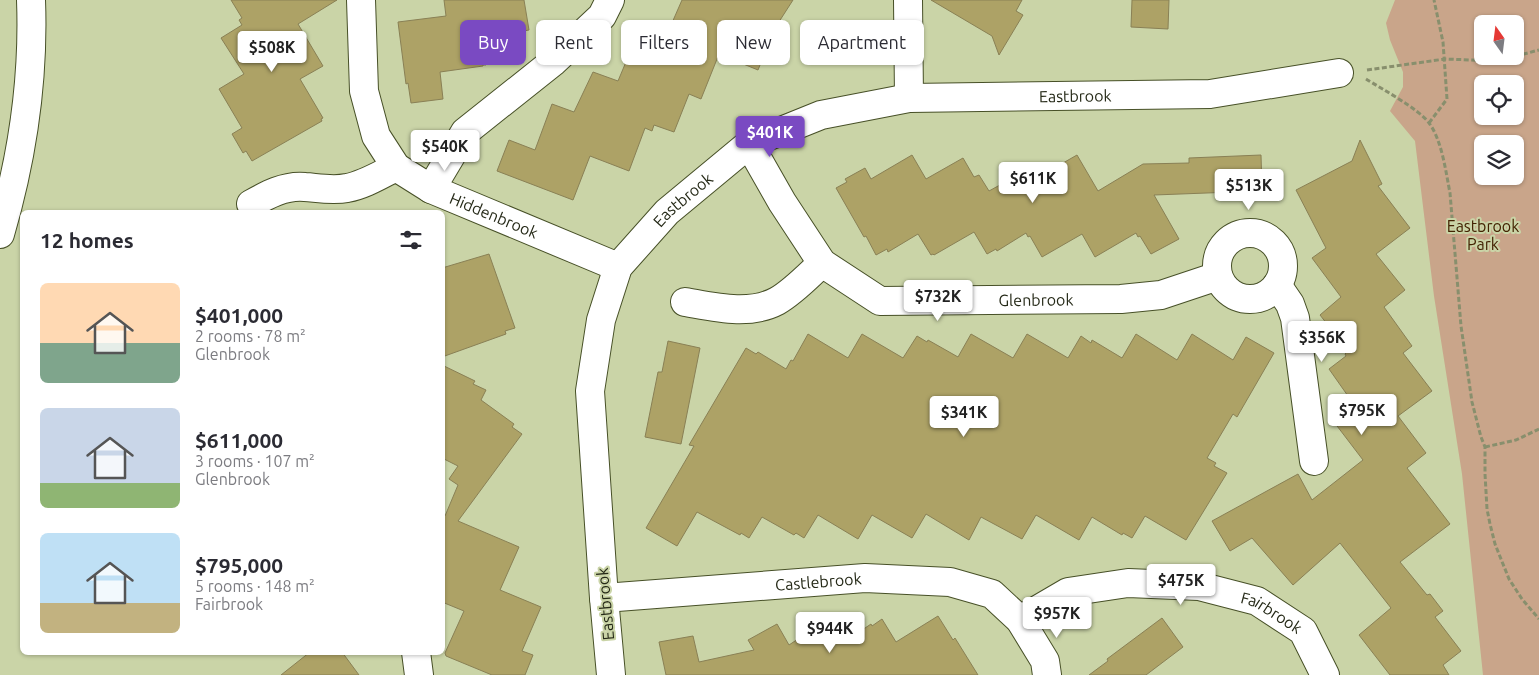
<!DOCTYPE html>
<meta charset="utf-8">
<style>
body{margin:0;font-family:Ubuntu,sans-serif;background:#f2f2f3;color:#2b2b33;height:100vh;display:flex;flex-direction:column;font-size:19px;white-space:nowrap}
*{box-sizing:border-box;margin:0}
p{font-size:16px;color:#7c7c81}
.icon{flex:none;width:28px;height:28px;fill:none;stroke:currentColor;stroke-width:2;stroke-linecap:round;stroke-linejoin:round}
.map{position:relative;flex:1;overflow:hidden}
.panel{position:absolute;left:20px;top:210px;width:425px;height:445px;display:flex;flex-direction:column;background:#fff;border-radius:8px;box-shadow:0 1px 4px #0004}
.panel>*{flex:none}
.banner{position:absolute;left:460px;top:20px;width:475px;height:45px;display:flex;gap:10px}
.needle{width:32px;rotate:346deg}
.buttons{position:absolute;left:1474px;top:15px;display:grid;gap:10px}
.buttons a{display:grid;place-items:center;width:50px;height:50px;border-radius:8px;background:#fff;box-shadow:0 1px 4px #0004;font-size:25px}
.price{position:absolute;translate:-50% -42px;padding:0 11px;border-radius:5px;background:#fff;color:#222;font-size:16px;line-height:32px;filter:drop-shadow(0 1px 2px #0008)}
.price::after{content:'';position:absolute;left:50%;top:30px;width:15px;height:11px;margin-left:-8px;background:inherit;clip-path:polygon(0 0,100% 0,50% 100%)}
.price.current{background:#7a4ac2;color:#fff}
ul{padding:0;list-style:none}
li{display:flex;align-items:center;gap:15px;height:125px;padding:0 20px}
li span{display:grid;place-items:center;flex:none;width:140px;height:100px;border-radius:8px;color:#555}
li>.icon{margin-inline-start:auto}
span .icon{width:60px;height:60px;fill:#fffc;stroke-width:1}
li b{font-size:21px}
h2{display:flex;justify-content:space-between;align-items:center;height:60px;padding:0 20px;font-size:21px}
.pill{padding:0 18px;border-radius:8px;background:#fff;box-shadow:0 1px 4px #0004;font-size:18px;line-height:45px}
.pill.current{background:#7a4ac2;color:#fff}
.map>svg:first-child{display:block}
.green{fill:#c9a58a;fill-rule:evenodd}
.building{fill:#ada266;stroke:#898055}
.lines{fill:none;stroke-linecap:round;stroke-linejoin:round}
.minor-casing{stroke:#475027;stroke-width:30}
.path{stroke:#888f6d;stroke-width:3;stroke-dasharray:5 2.5;stroke-linecap:butt}
.minor{stroke:#fff;stroke-width:28}
.labels{text-anchor:middle;dominant-baseline:central;stroke-width:4;stroke-linejoin:round;paint-order:stroke}
.street-label{font-size:16px;fill:#262a18;stroke:#cad4a7}
.park-label{font-size:16px;fill:#432202;stroke:#cad4a7}
</style>
<div class="map">
<svg width="1539" height="675" viewBox="0 0 1539 675">
<rect width="100%" height="100%" fill="#cad4a7"/>
<path class="green" d="M1395,0H1539V675H1483L1462,474L1434,296L1415,141L1390,111L1403,87V72L1390,40L1386,23ZM1482,24H1515V56H1482ZM1482,84H1515V116H1482ZM1482,144H1515V176H1482Z"/>
<path class="building" d="M231,0H337L298,24L323,66L300,79L323,118L321,119L322,121L252,161L246,151L243,153L232,134L242,128L219,89L244,74L221,38L242,25L239,20L242,18Z
M444,0H524L529,30L483,39L486,65H483V66L440,72L443,99L411,103L408,83L406,84L398,22L446,16Z
M682,0H793L775,28L758,70L719,54L701,99L689,94L674,132L654,125L652,131L645,128L629,171L590,156L573,200L497,171L509,140L535,150L552,104L574,112L593,72L618,81L636,38L661,48Z
M931,0H1022L1016,11L1023,15L999,55L992,36Z
M1132,0H1169L1168,29L1131,27Z
M1360,140L1382,184L1378,186L1410,228L1376,254L1405,290L1384,307L1412,346L1403,353L1432,391L1398,416L1426,453L1407,468L1450,524L1400,562L1427,595L1430,594L1443,611L1435,617L1461,651L1443,665L1449,675H1390L1359,635L1391,608L1340,543L1293,585L1252,538L1230,551L1212,521L1298,474L1312,500L1363,460L1334,422L1355,406L1329,369L1346,356L1345,354L1348,351L1320,315L1341,297L1312,258L1326,248L1296,190L1352,161Z
M912,155L926,179L963,158L974,177L979,175L989,191L1029,169L1035,179L1077,155L1098,191L1143,164L1189,163V158L1261,155L1262,188L1232,189L1233,192L1154,195L1179,239L1151,254L1140,236L1138,237L1136,233L1095,257L1082,234L1042,257L1030,236L1028,237L1026,233L997,251L996,249L987,254L974,232L934,255L933,254L931,255L918,234L888,252L887,249L876,255L866,236L864,237L836,188L847,182L845,179L865,168L871,179Z
M489,254L515,328L505,331L506,334L442,357V268Z
M808,334L848,358L862,334L903,358L917,336L927,342L928,340L958,357L971,334L1013,358L1027,334L1068,358L1081,336L1091,343L1092,340L1122,358L1136,334L1177,360L1192,334L1233,360L1246,337L1274,353L1237,417L1233,414L1207,458L1216,463L1214,466L1227,473L1186,540L1145,516L1132,538L1123,533L1122,535L1092,517L1079,540L1036,515L1022,539L981,517L969,540L926,514L912,538L872,515L858,539L818,515L804,538L796,533L794,535L762,517L749,538L741,533L740,535L697,512L677,546L646,528L694,446L689,445L746,348L756,354L758,352L786,369L791,360L793,361Z
M668,341L700,348L681,444L645,437L658,372H662Z
M442,365L475,381L473,384L486,390L481,400L514,424L512,427L522,434L458,521L519,547L500,590L541,607L522,651L533,655L525,675H492L446,656L445,653L464,611L442,602V515L445,516L458,485L449,479L458,466L442,458Z
M938,616L953,640L955,638L978,675H666L659,642L693,636L699,662L754,650L748,640L777,624L789,645L828,619L843,643L871,624L872,626L882,619L896,642Z
M1162,618L1183,647L1146,675H1089L1108,661L1107,659Z
M310,652H342L359,675H281Z"/>
<g class="lines">
<defs>
<g id="minor">
<path id="s1" d="M361,0L364,91L376,136L396,167L431,189L618,267"/>
<path d="M908,0L909,98"/>
<path id="s2" d="M749,144L782,202L822,263L880,301L1121,299L1161,295L1218,276"/>
<path d="M431,189L465,132L553,62L602,16L610,0"/>
<path d="M251,204C267,195 285,185 305,187C318,188 333,191 347,188C364,185 380,175 396,167"/>
<circle cx="1250" cy="266" r="33"/>
<path d="M0,234C22,159 34,79 31,0"/>
<path d="M1277,285L1290,304L1295,318L1314,461"/>
<path d="M685,302C714,307 749,316 777,301C793,292 808,276 822,263"/>
<path id="s3" d="M604,598L865,578L950,582L992,594L1020,620L1045,661L1047,675"/>
<path id="s4" d="M1020,620L1068,592L1128,583L1199,586L1257,601L1303,631L1325,675"/>
<path d="M416,652L419,675"/>
<path id="s5" d="M611,675L604,598L590,391L601,320L618,267L667,212L749,144L821,115L909,98L1210,94L1339,73"/>
</g>
</defs>
<use href="#minor" class="minor-casing"/>
<path class="path" d="M1367,70L1445,59L1497,61L1539,50
M1366,79C1382,89 1419,109 1429,123C1442,140 1446,173 1450,193L1461,326L1472,402L1481,437L1485,447V474L1487,509L1490,524L1495,544L1509,579L1522,599L1539,619
M1429,123L1447,99L1443,42L1434,0
M1485,447L1516,440L1539,429"/>
<use href="#minor" class="minor"/>
</g>
<g class="labels">
<g class="street-label">
<text stroke="none"><textPath href="#s5" startOffset="926">Eastbrook</textPath></text>
<text stroke="none"><textPath href="#s5" startOffset="506">Eastbrook</textPath></text>
<text stroke="none"><textPath href="#s1" startOffset="284">Hiddenbrook</textPath></text>
<text stroke="none"><textPath href="#s2" startOffset="365">Glenbrook</textPath></text>
<text stroke="none"><textPath href="#s3" startOffset="215">Castlebrook</textPath></text>
<text transform="translate(605 604) rotate(-95)">Eastbrook</text>
<text stroke="none"><textPath href="#s4" startOffset="265">Fairbrook</textPath></text>
</g>
<g class="park-label">
<text x="1483" y="226">Eastbrook<tspan x="1483" dy="18">Park</tspan></text>
</g>
</g>
</svg>
<div class="buttons">
<a><svg class="needle" viewBox="-14 -14 28 28"><path d="M0-13l5 13h-10z" fill="#e53935"/><path d="M0 13l5-13h-10z" fill="#7c7c81"/></svg></a>
<a><svg class="icon" aria-label="locate" viewBox="0 0 24 24"><circle cx="12" cy="12" r="6"/><path d="M12 2v4M12 18v4M2 12h4M18 12h4"/></svg></a>
<a><svg class="icon" aria-label="layers" viewBox="0 0 24 24"><path d="M12 4l9 5-9 5-9-5zM3 14l9 5 9-5"/></svg></a>
</div>
<b class="price" style="left:272px;top:73px">$508K</b>
<b class="price current" style="left:770px;top:158px">$401K</b>
<b class="price" style="left:445px;top:172px">$540K</b>
<b class="price" style="left:1033px;top:204px">$611K</b>
<b class="price" style="left:1249px;top:211px">$513K</b>
<b class="price" style="left:938px;top:322px">$732K</b>
<b class="price" style="left:1322px;top:363px">$356K</b>
<b class="price" style="left:1362px;top:436px">$795K</b>
<b class="price" style="left:964px;top:438px">$341K</b>
<b class="price" style="left:1181px;top:606px">$475K</b>
<b class="price" style="left:1057px;top:639px">$957K</b>
<b class="price" style="left:830px;top:654px">$944K</b>
<div class="banner">
<a class="pill current">Buy</a>
<a class="pill">Rent</a>
<a class="pill">Filters</a>
<a class="pill">New</a>
<a class="pill">Apartment</a>
</div>
<section class="panel">
<h2>12 homes<svg class="icon" aria-label="filters" viewBox="0 0 24 24"><path d="M4 7h16M4 17h16"/><circle cx="9" cy="7" r="2"/><circle cx="15" cy="17" r="2"/></svg></h2>
<ul>
<li><span style="background:linear-gradient(#ffd9b3 60%,#7fa58c 0)"><svg class="icon" aria-label="home" viewBox="0 0 24 24"><path d="M3 11l9-7 9 7M6 9v11h12V9"/></svg></span><div><b>$401,000</b><p>2 rooms · 78 m²</p><p>Glenbrook</p></div></li>
<li><span style="background:linear-gradient(#c9d6e8 75%,#8fb573 0)"><svg class="icon" aria-label="home" viewBox="0 0 24 24"><path d="M3 11l9-7 9 7M6 9v11h12V9"/></svg></span><div><b>$611,000</b><p>3 rooms · 107 m²</p><p>Glenbrook</p></div></li>
<li><span style="background:linear-gradient(#bfe0f5 70%,#c2b280 0)"><svg class="icon" aria-label="home" viewBox="0 0 24 24"><path d="M3 11l9-7 9 7M6 9v11h12V9"/></svg></span><div><b>$795,000</b><p>5 rooms · 148 m²</p><p>Fairbrook</p></div></li>
</ul>
</section>
</div>
